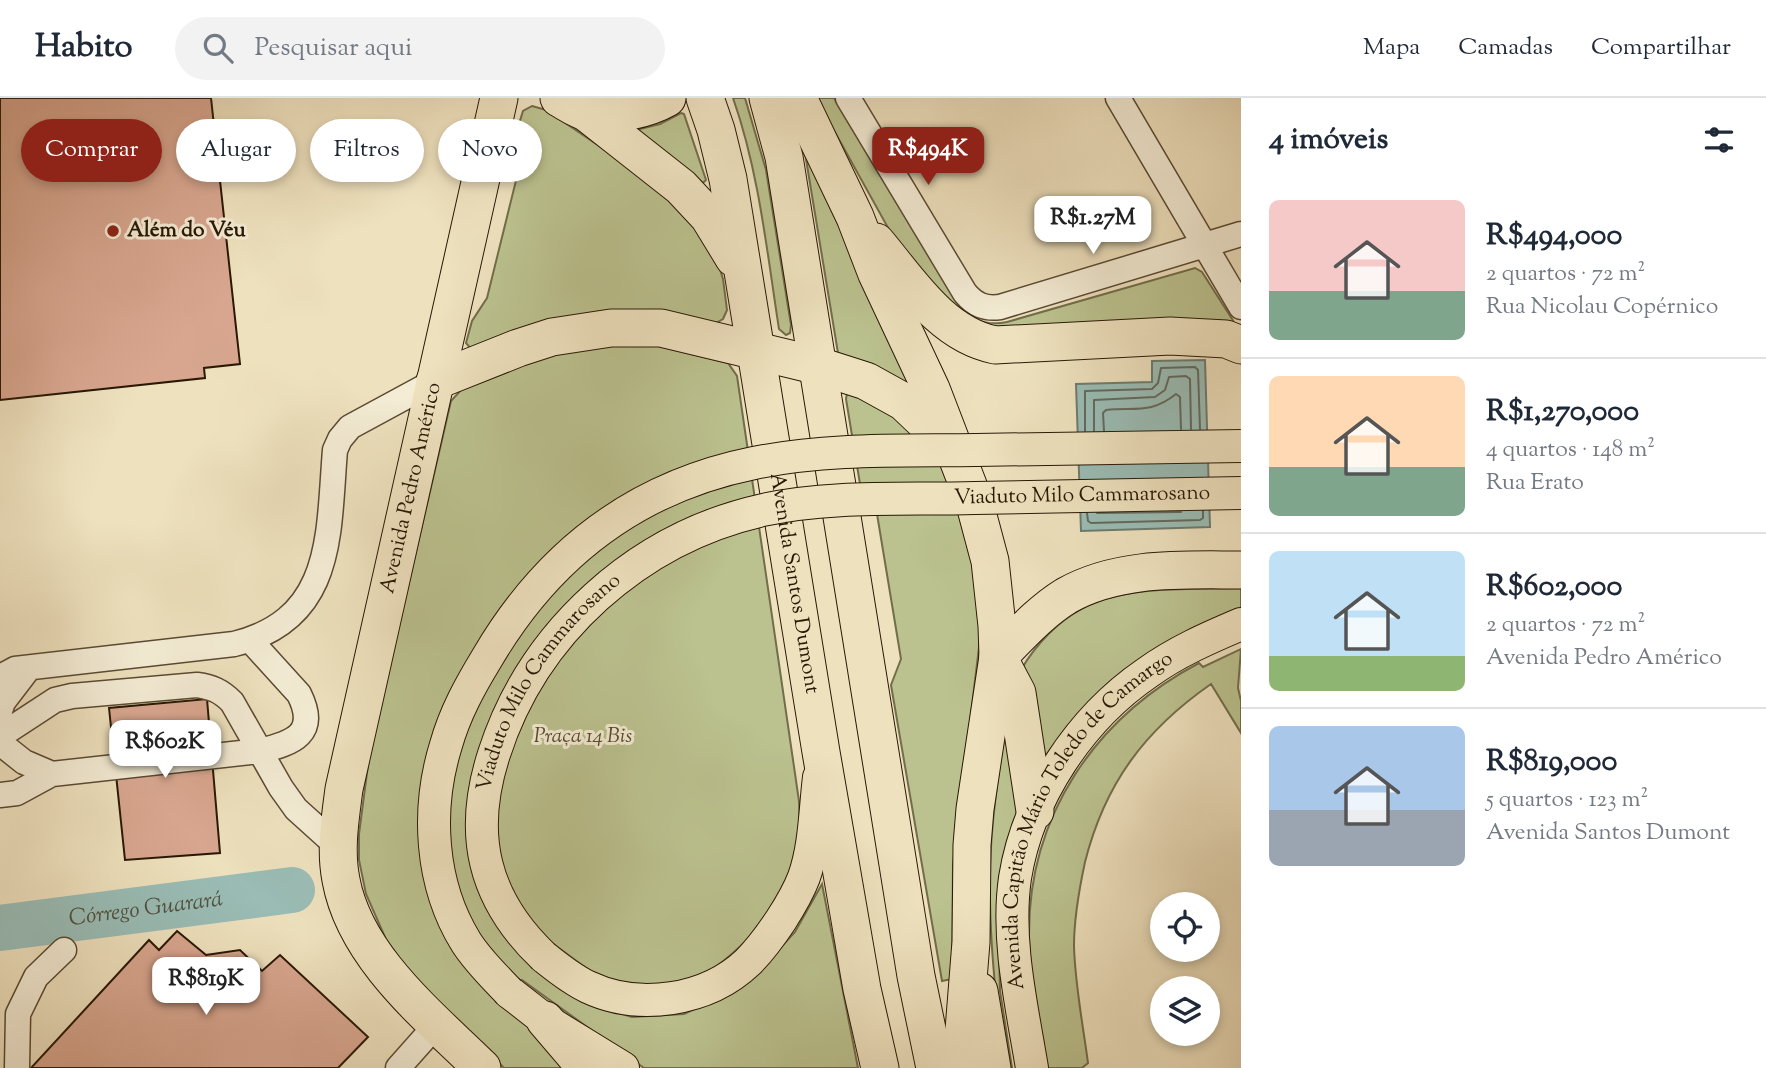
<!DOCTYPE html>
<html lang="pt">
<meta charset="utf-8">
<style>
body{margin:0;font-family:"Sorts Mill Goudy",serif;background:#f2f2f3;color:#1f2937;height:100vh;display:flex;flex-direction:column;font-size:26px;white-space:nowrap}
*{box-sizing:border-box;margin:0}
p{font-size:23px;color:#747a83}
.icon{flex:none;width:38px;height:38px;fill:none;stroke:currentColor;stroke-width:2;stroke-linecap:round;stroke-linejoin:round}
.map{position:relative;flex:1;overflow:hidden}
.details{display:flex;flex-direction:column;background:#fff;width:525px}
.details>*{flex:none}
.hud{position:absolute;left:21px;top:21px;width:665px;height:63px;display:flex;gap:14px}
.buttons{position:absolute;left:1150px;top:794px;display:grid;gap:14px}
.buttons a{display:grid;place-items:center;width:70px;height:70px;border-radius:50%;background:#fff;box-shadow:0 4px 10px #0003;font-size:35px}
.price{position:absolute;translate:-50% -60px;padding:0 16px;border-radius:14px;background:#fff;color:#222;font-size:23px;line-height:46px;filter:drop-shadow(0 2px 4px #0008)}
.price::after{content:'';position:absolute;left:50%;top:42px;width:21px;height:16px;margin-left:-10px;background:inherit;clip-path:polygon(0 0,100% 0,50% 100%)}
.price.selected{background:#8f2418;color:#fff}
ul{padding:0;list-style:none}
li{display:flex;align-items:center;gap:21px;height:175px;padding:0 28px}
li+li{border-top:2px solid #e0e1e3}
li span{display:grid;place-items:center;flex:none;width:196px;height:140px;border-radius:10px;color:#555}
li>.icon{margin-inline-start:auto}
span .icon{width:84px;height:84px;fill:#fffc;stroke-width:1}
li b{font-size:30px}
h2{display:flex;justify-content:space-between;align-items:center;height:84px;padding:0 28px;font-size:30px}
.tag{padding:0 24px;border-radius:32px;background:#fff;box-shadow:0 4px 10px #0003;font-size:24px;line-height:63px}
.tag.selected{background:#8f2418;color:#fff}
header{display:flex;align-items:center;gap:42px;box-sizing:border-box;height:98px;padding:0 35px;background:#fff;border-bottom:2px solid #e0e1e3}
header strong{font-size:33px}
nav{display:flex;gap:38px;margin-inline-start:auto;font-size:24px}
.search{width:490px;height:63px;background:#f2f2f3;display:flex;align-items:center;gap:18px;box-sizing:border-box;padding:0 24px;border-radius:38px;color:#747a83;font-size:26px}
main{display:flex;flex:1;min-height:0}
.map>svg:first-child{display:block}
.green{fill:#bbc28f;stroke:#726d4a;stroke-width:2}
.water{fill:#9abdb6;stroke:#6d7b6f;stroke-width:2}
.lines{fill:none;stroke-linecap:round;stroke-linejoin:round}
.shore{stroke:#626a5e;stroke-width:2}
.river{stroke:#9abdb6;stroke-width:46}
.building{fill:#d8a68f;stroke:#291805;stroke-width:2}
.minor-casing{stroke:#5a4a33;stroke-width:27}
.major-casing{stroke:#291805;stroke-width:34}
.highway-casing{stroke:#291805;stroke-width:39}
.minor{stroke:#f4ecd5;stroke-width:24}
.major{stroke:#eee1be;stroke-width:32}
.highway{stroke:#eee1be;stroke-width:37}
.major-bridge-casing{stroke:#291805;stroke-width:34;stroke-linecap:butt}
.major-bridge{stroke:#eee1be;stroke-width:32}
.poi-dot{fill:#8f2418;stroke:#f4ecd5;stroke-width:2.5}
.labels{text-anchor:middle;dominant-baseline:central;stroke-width:6;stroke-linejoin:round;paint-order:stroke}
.poi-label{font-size:21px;font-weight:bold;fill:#291805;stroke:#f4ecd5;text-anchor:start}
.street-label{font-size:21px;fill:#291805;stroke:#f4ecd5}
.park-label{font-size:21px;font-style:italic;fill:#554b2e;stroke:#f4ecd5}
.water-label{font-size:23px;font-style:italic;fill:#515243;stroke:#f4ecd5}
</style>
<header>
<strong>Habito</strong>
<div class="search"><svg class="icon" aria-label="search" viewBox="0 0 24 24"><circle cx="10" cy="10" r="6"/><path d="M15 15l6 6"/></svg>Pesquisar aqui</div>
<nav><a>Mapa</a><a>Camadas</a><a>Compartilhar</a></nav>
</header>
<main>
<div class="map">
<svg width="1241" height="970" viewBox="0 0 1241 970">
<rect width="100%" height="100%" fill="#eee1be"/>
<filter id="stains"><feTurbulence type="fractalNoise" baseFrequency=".00286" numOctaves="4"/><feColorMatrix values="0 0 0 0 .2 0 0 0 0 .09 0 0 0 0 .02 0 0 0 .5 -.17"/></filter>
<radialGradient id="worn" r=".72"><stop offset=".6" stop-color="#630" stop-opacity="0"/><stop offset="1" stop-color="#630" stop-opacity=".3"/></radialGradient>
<path class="green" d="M733,0H745L766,72L791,227L790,235L786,237L779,231C767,154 759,74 733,0Z
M816,0H834L959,207C971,222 988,228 1007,224L1195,170L1202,174L1234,224L1002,233L955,213L897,146Z
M532,8L546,12L673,98L717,162L723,181L727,212L723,221L716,225L471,251L466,245L472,223L487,200L525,46L519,26L523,13Z
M681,15L684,16L706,82L703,85L636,32L660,26Z
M805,55L915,290L838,255Z
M655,247L728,265L737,278L799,703C800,730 799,758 790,783C775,819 725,869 689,884C679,888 646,891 635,890C605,887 579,865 555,847L533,870L560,891L595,908L632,919L684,916L721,899L772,859L795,834L822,786L858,970H644L522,882L509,894L571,970H504L404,869L388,846L366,796L359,762V736L370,652L451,303L461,292L495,275L582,248Z
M847,295L882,306L939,363L961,419L974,471L979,521V549L953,766L952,881L942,883L891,587L901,561L877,416L862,398L846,301Z
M1241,490V514L1084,617L999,847L1000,893L1012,970H1005C996,907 989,844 990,780C990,741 995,703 1000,664C1003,644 1003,621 1009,601C1020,561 1055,521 1094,505C1139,487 1194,492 1241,490Z
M1241,551L1238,590L1241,603V635L1211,586C1145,632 1105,685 1085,764C1079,792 1074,819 1074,848C1075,887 1083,927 1088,965L1082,970H1043C1037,926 1029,882 1029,838C1028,718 1095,620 1199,565L1203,569Z"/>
<path class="water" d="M1205,262L1210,429L1081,433L1076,286L1152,284V263Z"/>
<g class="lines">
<path class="shore" d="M1085,333V293L1152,291L1158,285L1161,270L1195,269L1198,272L1200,331
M1094,333V302L1155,299L1165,292L1169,279L1186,278L1190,281L1191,331
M1104,333L1103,315L1106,312C1136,309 1151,316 1176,296L1180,299L1181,331
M1087,415L1088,423L1091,425L1200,422L1203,420V413
M1097,415L1181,414"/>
<path class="river" id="s1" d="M0,830L292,792"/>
</g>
<path class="building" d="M0,0H211L240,266L204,270L205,280L0,302Z
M207,601L220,755L125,762L109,610Z
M177,833L206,857L240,852L262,873L280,857L368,939L338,970H31L149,842L159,852Z"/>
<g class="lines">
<defs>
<path id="minor" d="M848,0L965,195C975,207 985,211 1000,209L1241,136
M1118,0L1241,209
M0,579L15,571L234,546C335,521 328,436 335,352L340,341L350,329L435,283
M0,613L3,604L29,570
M0,638L55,602L72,598L197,587C212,589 221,593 232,604L281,690L296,711L337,748
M0,645L24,664L52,676L260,653C293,645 319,636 299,596L250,542
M0,697L17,695L52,676
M17,970L18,916L36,879L64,852
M398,970L437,926"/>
<g id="major">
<path d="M544,859C558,870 571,881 588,889C639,913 707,903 748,864C761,851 771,837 781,822C790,808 798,795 804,779C815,748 815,712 819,679"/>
<path d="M509,894L545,922L623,970"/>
<path id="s2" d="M1032,970C1022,909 1006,842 1015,780C1028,699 1080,621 1147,575C1176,554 1208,540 1241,526"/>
</g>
<g id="highway">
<path d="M559,0C568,5 579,13 590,15C614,18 646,12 667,0"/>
<path id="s3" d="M705,0L716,32L728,81L821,654L862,891L880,970"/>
<path d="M768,0L784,59L916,878L935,970"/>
<path d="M798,0L855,119L877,176L931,291L974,403L990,463L997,528L998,559L975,711L972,747L971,844L961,970"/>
<path d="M587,15L681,89L709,119L734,160"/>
<path d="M876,144C909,183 941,236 995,247L1170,238L1226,241L1241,247"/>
<path d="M435,283L518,250L552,239L611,230H661L819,268L866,283L904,304L946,344"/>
<path d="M998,559C1019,538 1040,514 1066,498C1119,468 1183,472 1241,472"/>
<path d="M998,559L1017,595L1035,713"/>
<path d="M979,893L992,970"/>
<path d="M545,922L586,970"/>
<path id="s4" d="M482,970C429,918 355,859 341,782C335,752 340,721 344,691L499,0"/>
</g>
</defs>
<use href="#minor" class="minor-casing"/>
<use href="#major" class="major-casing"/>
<use href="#highway" class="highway-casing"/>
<use href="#minor" class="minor"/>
<use href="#major" class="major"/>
<use href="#highway" class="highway"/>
<defs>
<g id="major-bridge">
<path id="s5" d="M544,859C483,801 468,736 494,656C533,534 638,440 763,412C830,397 906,402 975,400C1063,398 1152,397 1241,395"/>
<path d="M509,894C494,878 478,863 466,844C430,786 426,711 446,647C455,615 470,588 487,560C548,456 635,389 754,365C827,350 903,353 976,352C1065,351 1153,349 1241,348"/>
</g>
</defs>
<use href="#major-bridge" class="major-bridge-casing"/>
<use href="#major-bridge" class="major-bridge"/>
</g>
<circle class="poi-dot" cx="113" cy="133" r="7"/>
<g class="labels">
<g class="poi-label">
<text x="127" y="133">Além do Véu</text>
</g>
<g class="street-label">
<text stroke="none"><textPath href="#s4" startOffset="639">Avenida Pedro Américo</textPath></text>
<text stroke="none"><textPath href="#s5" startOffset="922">Viaduto Milo Cammarosano</textPath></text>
<text stroke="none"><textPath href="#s3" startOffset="494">Avenida Santos Dumont</textPath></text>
<text stroke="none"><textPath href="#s5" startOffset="313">Viaduto Milo Cammarosano</textPath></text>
<text stroke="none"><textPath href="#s2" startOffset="275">Avenida Capitão Mário Toledo de Camargo</textPath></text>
</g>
<g class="park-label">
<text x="583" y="639">Praça 14 Bis</text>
</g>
<g class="water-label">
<text stroke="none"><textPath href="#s1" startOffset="147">Córrego Guarará</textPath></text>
</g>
</g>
<rect width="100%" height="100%" filter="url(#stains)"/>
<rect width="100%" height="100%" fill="url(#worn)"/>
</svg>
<div class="buttons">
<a><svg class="icon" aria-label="locate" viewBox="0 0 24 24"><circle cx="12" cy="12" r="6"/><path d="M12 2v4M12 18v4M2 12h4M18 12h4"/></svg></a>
<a><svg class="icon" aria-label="layers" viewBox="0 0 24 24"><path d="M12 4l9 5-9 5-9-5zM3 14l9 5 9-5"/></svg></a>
</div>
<b class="price selected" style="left:928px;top:89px">R$494K</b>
<b class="price" style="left:1093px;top:158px">R$1.27M</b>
<b class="price" style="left:165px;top:682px">R$602K</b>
<b class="price" style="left:206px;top:919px">R$819K</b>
<div class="hud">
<a class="tag selected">Comprar</a>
<a class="tag">Alugar</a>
<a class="tag">Filtros</a>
<a class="tag">Novo</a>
</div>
</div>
<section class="details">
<h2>4 imóveis<svg class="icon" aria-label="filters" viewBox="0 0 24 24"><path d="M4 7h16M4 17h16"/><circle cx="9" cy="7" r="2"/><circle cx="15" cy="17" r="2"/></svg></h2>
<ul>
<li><span style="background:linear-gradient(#f6c9c9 65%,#7fa58c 0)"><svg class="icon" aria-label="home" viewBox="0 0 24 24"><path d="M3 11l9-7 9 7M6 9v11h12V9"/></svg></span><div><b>R$494,000</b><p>2 quartos · 72 m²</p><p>Rua Nicolau Copérnico</p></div></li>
<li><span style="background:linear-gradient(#ffd9b3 65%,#7fa58c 0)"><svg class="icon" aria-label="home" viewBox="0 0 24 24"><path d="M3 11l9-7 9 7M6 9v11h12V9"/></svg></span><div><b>R$1,270,000</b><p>4 quartos · 148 m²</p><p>Rua Erato</p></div></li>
<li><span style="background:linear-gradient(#bfe0f5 75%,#8fb573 0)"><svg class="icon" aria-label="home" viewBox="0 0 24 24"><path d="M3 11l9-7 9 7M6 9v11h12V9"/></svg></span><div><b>R$602,000</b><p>2 quartos · 72 m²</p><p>Avenida Pedro Américo</p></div></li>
<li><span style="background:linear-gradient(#a9c7e8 60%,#9aa5b1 0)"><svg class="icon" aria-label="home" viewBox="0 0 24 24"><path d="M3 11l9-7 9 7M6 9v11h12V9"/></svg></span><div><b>R$819,000</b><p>5 quartos · 123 m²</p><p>Avenida Santos Dumont</p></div></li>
</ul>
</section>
</main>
